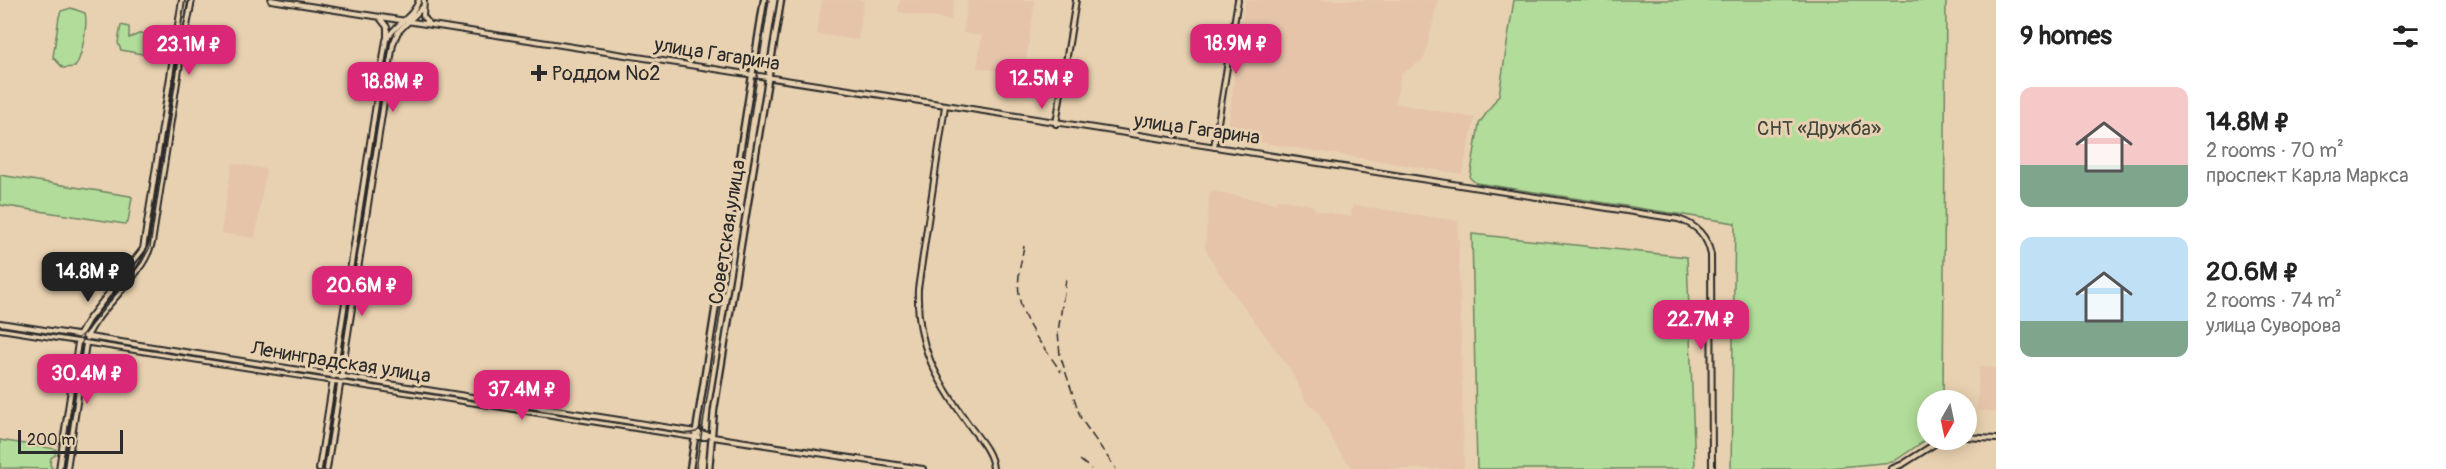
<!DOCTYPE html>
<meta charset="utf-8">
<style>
body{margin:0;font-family:Pangolin,sans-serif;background:#f6f6f6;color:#222;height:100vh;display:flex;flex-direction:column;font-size:22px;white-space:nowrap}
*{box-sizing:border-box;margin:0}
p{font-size:20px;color:#767676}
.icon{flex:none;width:33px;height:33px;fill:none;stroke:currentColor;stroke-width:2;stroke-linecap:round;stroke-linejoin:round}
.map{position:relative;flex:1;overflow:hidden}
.details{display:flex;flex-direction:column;background:#fff;width:450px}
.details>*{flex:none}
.needle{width:39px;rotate:189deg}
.controls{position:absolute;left:1917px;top:390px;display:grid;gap:12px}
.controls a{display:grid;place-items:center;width:60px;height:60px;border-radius:50%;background:#fff;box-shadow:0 3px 15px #0003;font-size:30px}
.scale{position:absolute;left:18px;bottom:15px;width:105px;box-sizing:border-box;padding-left:6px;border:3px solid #2b2b2b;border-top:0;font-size:16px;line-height:21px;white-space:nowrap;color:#2b2b2b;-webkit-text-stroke:4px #e8d1b0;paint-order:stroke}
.price{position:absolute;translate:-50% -51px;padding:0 14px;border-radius:12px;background:#db2777;color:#fff;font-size:20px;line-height:39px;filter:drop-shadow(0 2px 3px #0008)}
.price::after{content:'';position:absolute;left:50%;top:36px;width:18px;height:14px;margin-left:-9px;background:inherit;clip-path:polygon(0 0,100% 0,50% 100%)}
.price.current{background:#222;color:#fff}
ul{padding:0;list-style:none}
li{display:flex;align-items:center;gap:18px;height:150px;padding:0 24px}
li span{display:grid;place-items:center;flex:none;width:168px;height:120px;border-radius:12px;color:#555}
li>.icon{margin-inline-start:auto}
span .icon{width:72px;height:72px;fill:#fffc;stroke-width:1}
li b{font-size:26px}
h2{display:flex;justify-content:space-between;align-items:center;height:72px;padding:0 24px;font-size:26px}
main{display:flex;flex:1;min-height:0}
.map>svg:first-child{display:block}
.built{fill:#e5c4aa}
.green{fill:#b2dc99;stroke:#6e8462;stroke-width:1.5}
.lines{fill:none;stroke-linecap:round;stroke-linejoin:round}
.tertiary-casing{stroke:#2b2b2b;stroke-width:8}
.secondary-casing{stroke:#2b2b2b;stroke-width:8}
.primary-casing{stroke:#2b2b2b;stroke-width:9}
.tertiary{stroke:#e8d1b0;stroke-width:4}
.secondary{stroke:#e8d1b0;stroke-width:4}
.primary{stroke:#e8d1b0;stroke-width:4.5}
.tram{stroke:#2b2b2b;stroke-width:1.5}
.rail{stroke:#2b2b2b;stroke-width:1.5;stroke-dasharray:9 4.5;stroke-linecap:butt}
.poi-dot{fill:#2b2b2b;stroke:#e8d1b0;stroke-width:2}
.labels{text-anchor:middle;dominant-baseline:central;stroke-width:6;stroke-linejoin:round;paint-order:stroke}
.street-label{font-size:20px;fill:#2b2b2b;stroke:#e8d1b0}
.poi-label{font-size:20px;fill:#2b2b2b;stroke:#e8d1b0;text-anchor:start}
.park-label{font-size:20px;fill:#3f463c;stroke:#e8d1b0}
</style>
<main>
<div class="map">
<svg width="1996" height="469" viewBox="0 0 1996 469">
<rect width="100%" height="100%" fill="#e8d1b0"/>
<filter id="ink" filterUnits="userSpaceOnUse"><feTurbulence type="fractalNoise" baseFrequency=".0167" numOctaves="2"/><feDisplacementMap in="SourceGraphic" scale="12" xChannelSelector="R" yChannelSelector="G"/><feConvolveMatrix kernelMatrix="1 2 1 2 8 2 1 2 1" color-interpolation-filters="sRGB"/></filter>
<g filter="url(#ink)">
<path class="built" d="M822,0H864L858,40L817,34Z
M900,0H954L951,20L898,12Z
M968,0H1035L1024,75L977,68L982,36L963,33Z
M1246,0H1438L1424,59L1401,74L1395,103L1475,118L1462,174L1227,137L1241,19Z
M232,163L266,169L255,238L221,233Z
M1210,191L1276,203L1277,199L1300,203L1314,206L1315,210L1351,217L1353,205L1458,221L1464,469H1353L1338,450L1318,412L1307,403L1290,369L1219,273L1205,248Z
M1979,366L1996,368V412L1977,410Z"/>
<path class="green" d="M1514,0H1946L1943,400H1928L1927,439L1893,462L1818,469H1731L1735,223L1476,183L1470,178L1479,124L1499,95Z
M71,8L85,13C88,23 82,58 75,67L63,68L53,57L59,17L61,11Z
M121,25L129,27V38L141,33L149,35L152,41L147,55L121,50L118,43Z
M0,175L130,196L132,197L128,222L125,224L0,205Z
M1472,234L1687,257L1695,469H1477Z
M0,440L56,449L55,455L51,458L50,465L53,469L0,468Z"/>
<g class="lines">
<defs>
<path id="tertiary" d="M945,106L918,289C916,347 937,380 969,425C979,439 992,452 993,469
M713,437L923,469"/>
<path id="secondary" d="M271,0L1678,219C1697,225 1707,236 1711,255L1712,469
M424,0L423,16L429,24
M380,18L387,27V38
M1056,124L1076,0
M1214,147L1238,0
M0,323L696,432L712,436
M0,329L693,437H706
M1966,437L1996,439
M59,469L79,336L88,320L143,249L182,0
M67,469L87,337C103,302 141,280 152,243L180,63L192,0
M319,469L386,40C395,24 414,17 419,0
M327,469L393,44L398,32L423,7
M1891,469L1903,464L1941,440"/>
<path id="primary" d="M690,469L764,0
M709,469L714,410L781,0"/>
</defs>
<use href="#tertiary" class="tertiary-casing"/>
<use href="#secondary" class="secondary-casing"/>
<use href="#primary" class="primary-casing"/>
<use href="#tertiary" class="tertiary"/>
<use href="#secondary" class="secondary"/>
<use href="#primary" class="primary"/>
<path class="tram" d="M0,327L686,434L696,432L703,426
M71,338H78L86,331L142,262L150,247L188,0
M62,469L83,334
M696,469L769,0"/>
<path class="rail" d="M1024,246C1021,262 1017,278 1019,294C1022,325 1045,347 1061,372
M1066,279L1058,332L1060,355L1081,419L1116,469
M1080,460L1091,469"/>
</g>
</g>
<path class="poi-dot" d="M536 64h6v6h6v6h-6v6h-6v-6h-6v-6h6z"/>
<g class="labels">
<g class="street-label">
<text transform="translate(717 54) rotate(9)">улица Гагарина</text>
<text transform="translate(1197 129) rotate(8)">улица Гагарина</text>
<text transform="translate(727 232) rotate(-81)">Советская улица</text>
<text transform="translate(341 362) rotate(9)">Ленинградская улица</text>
</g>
<g class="poi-label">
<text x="552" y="73">Роддом №2</text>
</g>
<g class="park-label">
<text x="1819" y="128">СНТ «Дружба»</text>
</g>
</g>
</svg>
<div class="controls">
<a><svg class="needle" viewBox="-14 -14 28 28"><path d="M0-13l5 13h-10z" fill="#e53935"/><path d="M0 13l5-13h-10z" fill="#767676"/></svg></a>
</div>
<div class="scale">200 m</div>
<b class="price" style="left:1236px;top:75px">18.9M ₽</b>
<b class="price" style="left:189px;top:76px">23.1M ₽</b>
<b class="price" style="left:1042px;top:110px">12.5M ₽</b>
<b class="price" style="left:393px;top:113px">18.8M ₽</b>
<b class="price current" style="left:88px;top:303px">14.8M ₽</b>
<b class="price" style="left:362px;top:317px">20.6M ₽</b>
<b class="price" style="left:1701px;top:351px">22.7M ₽</b>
<b class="price" style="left:87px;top:405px">30.4M ₽</b>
<b class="price" style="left:522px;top:421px">37.4M ₽</b>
</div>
<section class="details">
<h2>9 homes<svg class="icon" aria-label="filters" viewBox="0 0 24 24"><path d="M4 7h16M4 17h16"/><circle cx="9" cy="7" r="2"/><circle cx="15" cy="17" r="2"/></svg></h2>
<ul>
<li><span style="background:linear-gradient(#f6c9c9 65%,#7fa58c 0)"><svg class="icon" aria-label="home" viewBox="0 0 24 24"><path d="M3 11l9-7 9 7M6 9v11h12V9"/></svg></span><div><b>14.8M ₽</b><p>2 rooms · 70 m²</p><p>проспект Карла Маркса</p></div></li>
<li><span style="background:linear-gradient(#bfe0f5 70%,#7fa58c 0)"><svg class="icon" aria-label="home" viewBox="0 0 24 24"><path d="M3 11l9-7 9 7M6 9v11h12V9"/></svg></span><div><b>20.6M ₽</b><p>2 rooms · 74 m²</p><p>улица Суворова</p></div></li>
</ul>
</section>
</main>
